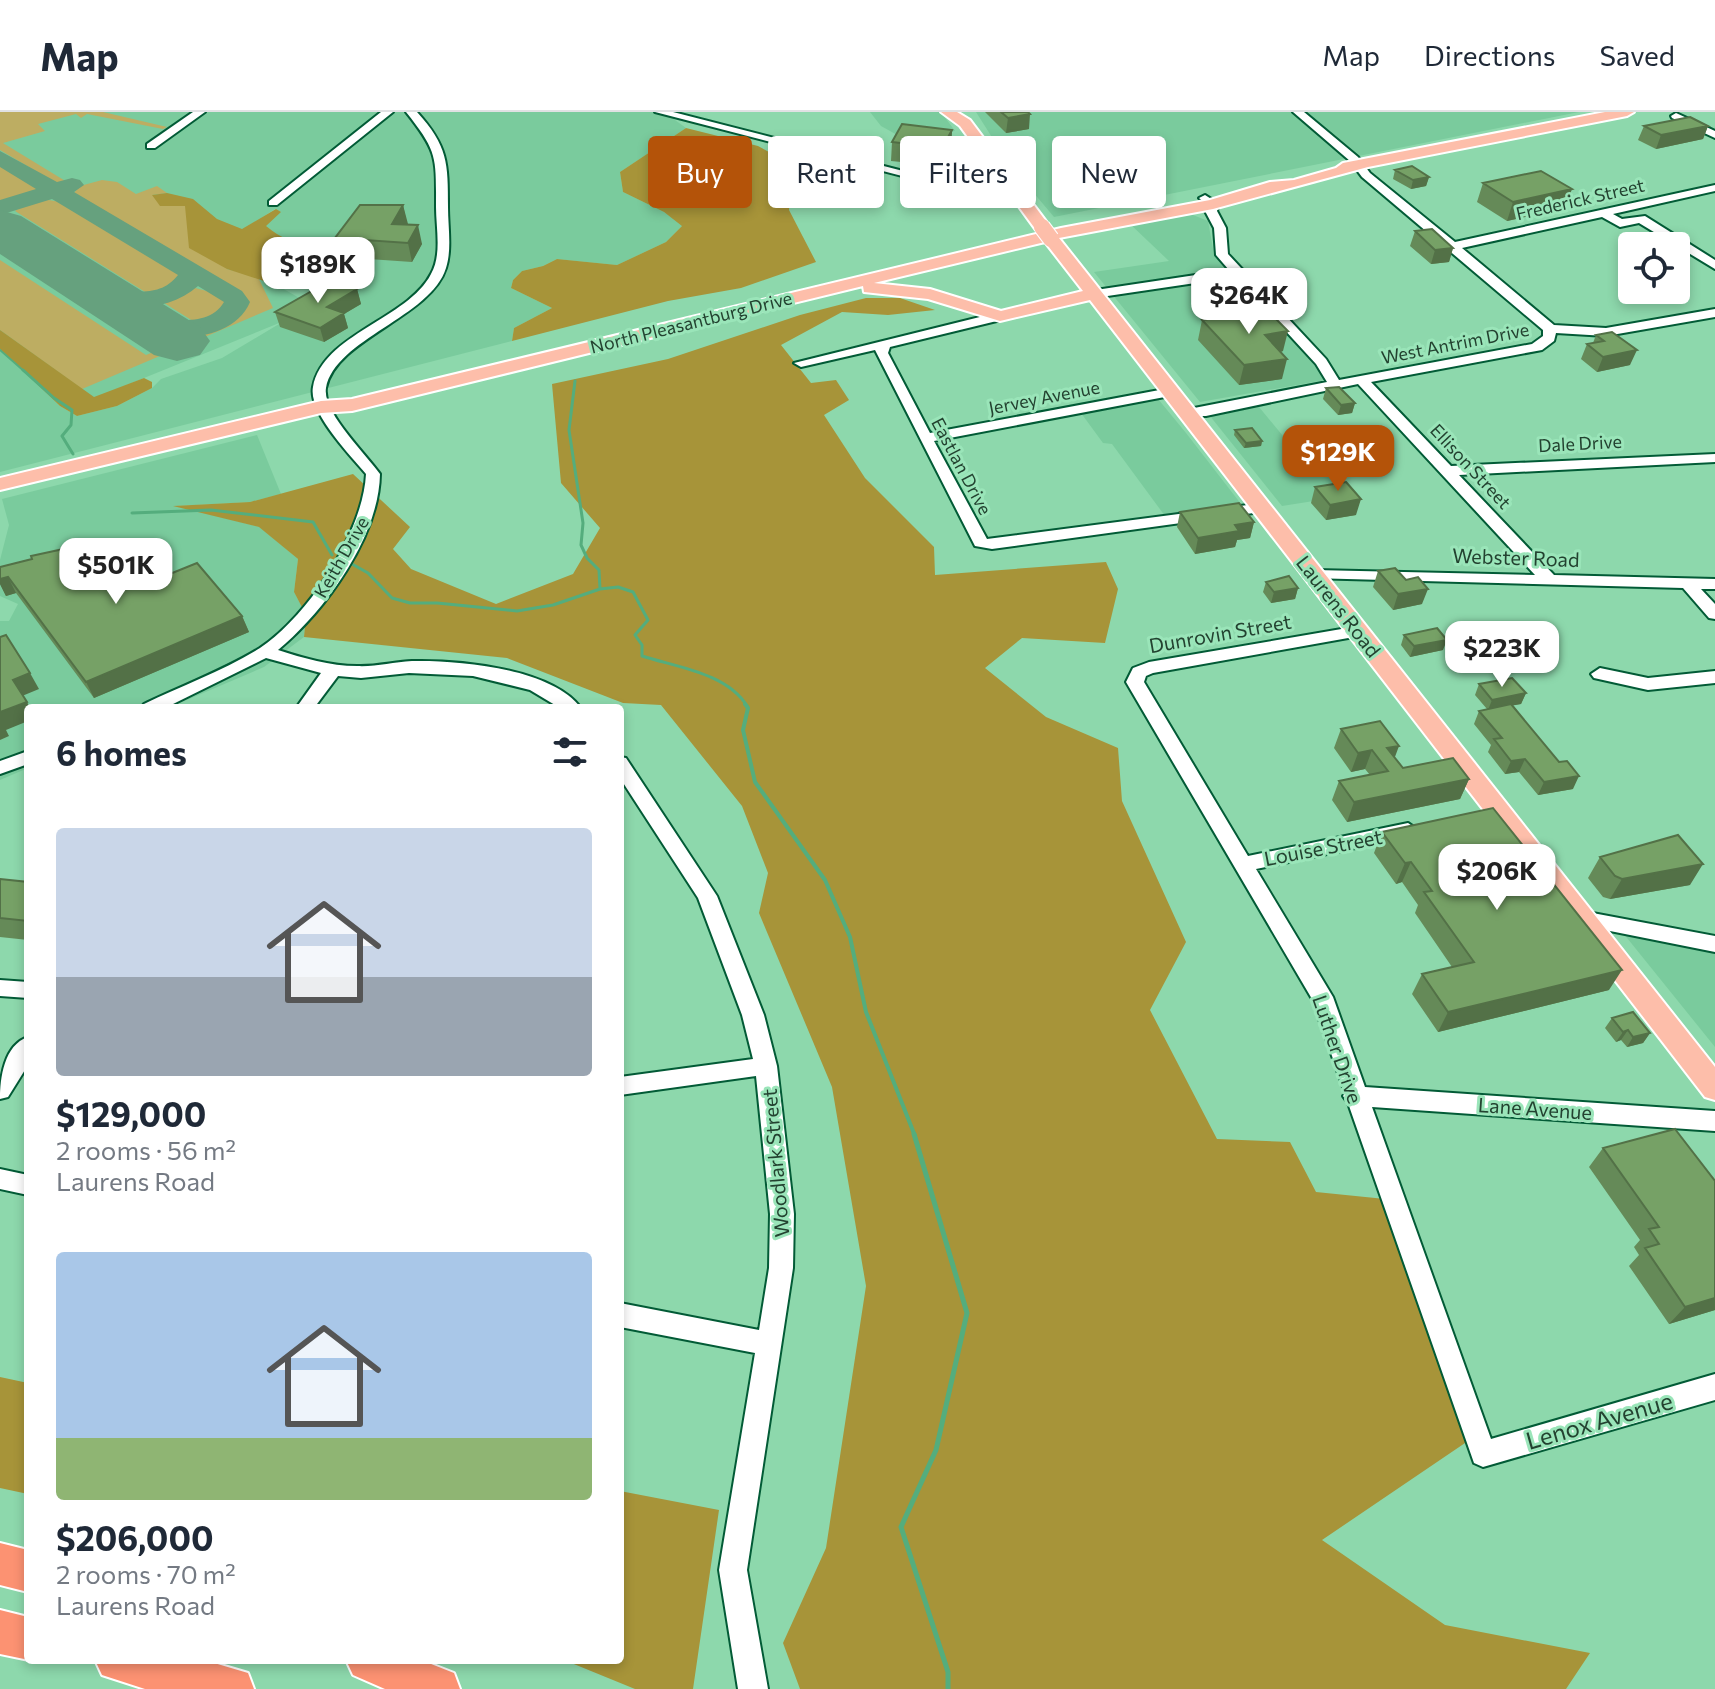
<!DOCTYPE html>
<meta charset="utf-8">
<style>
body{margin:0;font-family:Commissioner,sans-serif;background:#f6f6f7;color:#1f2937;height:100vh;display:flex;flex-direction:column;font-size:30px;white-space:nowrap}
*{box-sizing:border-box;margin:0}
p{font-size:26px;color:#747a83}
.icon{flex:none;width:44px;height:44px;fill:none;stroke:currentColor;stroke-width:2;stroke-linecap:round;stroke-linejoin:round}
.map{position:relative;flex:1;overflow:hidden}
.sheet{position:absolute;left:24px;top:592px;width:600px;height:960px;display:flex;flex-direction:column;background:#fff;border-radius:8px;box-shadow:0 4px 12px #0003}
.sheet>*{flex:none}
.guide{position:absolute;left:648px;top:24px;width:760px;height:72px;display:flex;gap:16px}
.controls{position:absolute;left:1618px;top:120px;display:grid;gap:16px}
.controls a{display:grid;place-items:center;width:72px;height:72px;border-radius:8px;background:#fff;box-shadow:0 4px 12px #0003;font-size:40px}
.price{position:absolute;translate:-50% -68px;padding:0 18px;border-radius:16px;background:#fff;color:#222;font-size:26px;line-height:52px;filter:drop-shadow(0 2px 4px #0008)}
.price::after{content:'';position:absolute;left:50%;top:48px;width:24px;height:18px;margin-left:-12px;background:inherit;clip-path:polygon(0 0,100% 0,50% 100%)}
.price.current{background:#b45309;color:#fff}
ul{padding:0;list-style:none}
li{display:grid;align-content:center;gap:16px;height:424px;padding:0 32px}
li span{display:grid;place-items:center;height:248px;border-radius:8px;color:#555}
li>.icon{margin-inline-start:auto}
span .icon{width:144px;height:144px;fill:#fffc;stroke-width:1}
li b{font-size:34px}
h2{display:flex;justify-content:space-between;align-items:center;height:96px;padding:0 32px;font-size:34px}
.tag{padding:0 28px;border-radius:8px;background:#fff;box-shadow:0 4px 12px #0003;font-size:28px;line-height:72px}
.tag.current{background:#b45309;color:#fff}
header{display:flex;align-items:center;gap:48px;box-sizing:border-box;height:112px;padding:0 40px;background:#fff;border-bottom:2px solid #e0e1e3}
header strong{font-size:38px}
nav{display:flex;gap:44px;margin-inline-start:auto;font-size:28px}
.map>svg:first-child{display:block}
.built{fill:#7acb9d;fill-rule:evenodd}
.green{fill:#bdad62}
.forest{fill:#a79439}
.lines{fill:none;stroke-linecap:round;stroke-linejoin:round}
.stream-far3{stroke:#54ad7d;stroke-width:2}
.stream-far2{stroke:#54ad7d;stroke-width:3}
.stream-far1{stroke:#54ad7d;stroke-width:4}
.stream{stroke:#54ad7d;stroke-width:5}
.taxiway{fill:#66a17e;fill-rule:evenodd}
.runway{fill:#66a17e;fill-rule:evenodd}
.minor-casing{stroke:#025b36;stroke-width:4}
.major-casing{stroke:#fff;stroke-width:4}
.highway-casing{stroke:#fff;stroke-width:4}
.minor{fill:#fff;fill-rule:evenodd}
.major{fill:#fdbeaa;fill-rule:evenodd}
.highway{fill:#fc9272;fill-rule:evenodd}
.major-bridge-casing{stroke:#fff;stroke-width:18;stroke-linecap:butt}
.major-bridge{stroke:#fdbeaa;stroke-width:16}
.wall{fill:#658a58}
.shaded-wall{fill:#537147}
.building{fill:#76a166;stroke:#537147;stroke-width:2}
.labels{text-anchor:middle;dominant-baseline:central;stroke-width:6;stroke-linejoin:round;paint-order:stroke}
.far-street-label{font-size:18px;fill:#234230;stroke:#9ae5b9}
.street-label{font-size:20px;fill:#234230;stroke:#9ae5b9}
.near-street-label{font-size:24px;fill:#234230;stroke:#9ae5b9}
</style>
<header>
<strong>Map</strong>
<nav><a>Map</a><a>Directions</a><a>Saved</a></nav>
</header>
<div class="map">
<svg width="1715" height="1577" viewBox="0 0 1715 1577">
<rect width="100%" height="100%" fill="#8dd8ac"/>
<path class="built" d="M0,0H664L686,16L620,60L623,80L664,100L683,113L666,130L617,153L557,147L543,154L522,159L513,168L511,176L552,196L514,216L512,229L0,360V237L60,294L77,304L117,294L152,276L161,267L222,246L284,209L85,290L0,229ZM275,97L280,100L265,114L282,127L304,133L315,132L298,150L330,154L333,169L341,171L301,197L308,191L216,138L238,118L232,114L243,118Z
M870,0H941L955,19L899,24L881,14Z
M976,0H1579L1054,105L1007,49Z
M1188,101L1208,109L1214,142L1310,247L1325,268L1200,290L1094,160L1169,149L1129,111Z
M1158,287L1186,321L1241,392L1165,404L1112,332L1103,331L1081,301Z
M1259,295L1301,346H1326L1358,382L1282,394L1210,304Z
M257,323L281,382L250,390L177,394L260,415L298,447L294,480L306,503L304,525L264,555L168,596H28V656L0,668V509H9L18,492L0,484V448L9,413L2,387Z
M1615,811L1715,825V935Z"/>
<path class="green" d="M0,0H103L167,15L163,17L87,2L81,6L76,2L38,12L45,19L3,31L67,70L56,71L0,38Z
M0,53L34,73L37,78L27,84L0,90Z
M102,68L117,70L136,82L157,74L167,81L152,83L186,94L190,114L227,157L258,165L273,196L82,277L0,218V148L146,243C170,233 236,214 248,192L246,185L72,83L80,74Z
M42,87L61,90L180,161L182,167L173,174L150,183L15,99L24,92Z
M195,176L215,181L227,190V196L219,202L196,211L161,189Z"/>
<path class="forest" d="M686,16L758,34L793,53L789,98L816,150L741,176L668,189L512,229L514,216L552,196L511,176L513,168L522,159L543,154L557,147L617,153L666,130L682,114L664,100L623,80L620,60Z
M167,81L193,87L217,107L242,117L276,97L281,100L266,114C282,127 296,133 317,132L298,150L330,154L319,166L288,161L270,171L227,157L189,136L185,94H160L152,83Z
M866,186H900L935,198L888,203L842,200L781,233L811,271L836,268L849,288L824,303L865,366L934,435L935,463L1106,450L1118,477L1105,531L1022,526L985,556L1046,605L1118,636L1122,689L1186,830L1150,898L1217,1027L1290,1030L1316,1080L1385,1087L1468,1329L1322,1428L1445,1513L1590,1541L1566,1577H800L783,1531L826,1436L866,1174L832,975L759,801L768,761L742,694L661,593L623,591L507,546L304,525L306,503L294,480L298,447L259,415L173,394L250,390L353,362L410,415L393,437L411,457L496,492L573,462L600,416L561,371L552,272L668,247L800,203Z
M0,218L94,285L144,266L152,270V276L117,294L77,304L60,294L0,237Z
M0,1265L28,1271V1382L0,1376Z
M620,1379L719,1398L693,1577H635L564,1548H620Z"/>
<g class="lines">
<path class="stream-far3" d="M0,238L25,260"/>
<path class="stream-far2" d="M23,258L54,286L72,298L71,313L62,324L73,342
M575,269L569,318L583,411L581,433L587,446L599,458L600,477L618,475L633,480L648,508L635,523L642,533V544C676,555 727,561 747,594
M132,401L211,398L313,410L332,443
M352,452L368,461L392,486L410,491H437L517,499L553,493L600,477"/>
<path class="stream-far1" d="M745,592L748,596L743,618L755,670L825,768L850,825L866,900L915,1024"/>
<path class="stream" d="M914,1022L967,1201L936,1338L901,1415L948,1560V1577"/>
<path class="taxiway" d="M0,39L57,70L72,66L80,68L84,73L74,80L242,179L250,190C235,226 182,230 149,222L145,216L149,210C173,204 208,217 224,190L198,174C172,197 134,200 101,191L97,186L101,181C127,174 157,190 178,163L52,87L0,103V88L36,77L0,55Z"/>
<path class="runway" d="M0,98L21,104L200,215L210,229L200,243L177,249L154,243L0,142Z"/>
<defs>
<path id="minor" d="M193,0H205L155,36H147V32Z
M381,0H393L277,93H269V89Z
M406,0H417C448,34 448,51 448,95C448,115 452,137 446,156C431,205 335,227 326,276C322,300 366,342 380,362C379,425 325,499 278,538C303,546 330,554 357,554C375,555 393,550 412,549C458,548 551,556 581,596H560L530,578L473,564L409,561L361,566L338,564L314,596H296L321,561L266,546L165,596H141L144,592C181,574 225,558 260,536C308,504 363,421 366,362C350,343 308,300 313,275C323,222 408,207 431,162C442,143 436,116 436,95C436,45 438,40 406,0Z
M655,0H673L1032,92L1026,96Z
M1293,0H1304L1358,45L1370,61L1455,130L1715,73V79L1613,102L1622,107L1645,104L1715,148V157L1639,111L1620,115L1602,105L1462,136L1554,213L1606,216L1715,197V205L1606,224L1556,221L1554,229L1542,238L1371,270L1451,354L1715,342V350L1459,363L1554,463L1715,467V477H1701L1715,492V507L1709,506L1683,476L1309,466L1307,463L1315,458L1535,463L1358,272L1206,304H1184L1182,301L1189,297L1327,270L1316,252L1236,165L1094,186L1088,182L1089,179L1229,158L1216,143L1214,116L1205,99L1207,93L1199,86L1205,83L1219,92L1217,99L1226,116L1228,142L1326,247L1339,268L1532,232L1543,224V218L1362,65L1350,49Z
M1676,1L1715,19V26L1672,6L1671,4Z
M1000,200L1007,204L1005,207L890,235L888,241L930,321L1170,276L1177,280L1170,284L934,329L987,427L1263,391L1271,396L1268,399L992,437L975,434L875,238L801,255L794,251Z
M1359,514L1367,519L1365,523L1153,561L1146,564L1144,570L1248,744L1408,711L1418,718L1408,725L1256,757L1333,885L1365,975L1715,999V1019L1372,995L1491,1327L1715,1262V1288L1483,1355L1474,1351L1348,991L1343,984L1345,981L1312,887L1126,570L1133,556L1149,550Z
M1600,556L1648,566L1715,559V571L1648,578L1594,566L1591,562Z
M28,639V652L0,662V649Z
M620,645L626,646L717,784L764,903L777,954L794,1102L793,1156L747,1458L768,1577H738L719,1458L755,1241L620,1215V1191L759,1218L769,1156L770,1102L756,964L620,983V965L753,947L742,903L698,786L620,666Z
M1582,799L1715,824V840L1575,812L1572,807L1575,802Z
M0,868L28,870V886L0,884Z
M28,925V953L8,985L0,987C0,966 4,933 28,925Z
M0,1057L28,1063V1083L0,1077Z"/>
<path id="major" d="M941,0H957L970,8L1048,112V118H1036L960,14Z
M1605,0H1634L1627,4L1368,55L1213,97L1059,126L1715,955V988L1705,985L1090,188L1000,209L928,187L864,180L863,174L352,299L321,301L0,378V366L321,289L352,287L1061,116L1210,88L1270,70L1294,68L1336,56L1343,51ZM1045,130L1083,179L1001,199L930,177L874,171Z"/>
<path id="highway" d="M0,1431L28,1438V1480L0,1473Z
M0,1498L28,1505L29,1548L0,1542Z
M95,1548H204L248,1561L254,1577H145L102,1563Z
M346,1548H421L454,1561L460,1577H385L353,1563Z"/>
</defs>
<use href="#minor" class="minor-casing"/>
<use href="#major" class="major-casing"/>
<use href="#highway" class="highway-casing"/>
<use href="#minor" class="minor"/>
<use href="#major" class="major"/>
<use href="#highway" class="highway"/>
<defs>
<path id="major-bridge" d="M1042,115L1051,127"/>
</defs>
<use href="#major-bridge" class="major-bridge-casing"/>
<use href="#major-bridge" class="major-bridge"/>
</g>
<path class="wall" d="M985,0H1028L1029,17L1006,21Z
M1644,14H1708L1703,27L1656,37L1638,28Z
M952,18L951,36L942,54L891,49L892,30Z
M1395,58L1429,65L1426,74L1411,77L1393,67Z
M1483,71L1565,96L1507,109L1477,90Z
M403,93L407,112L422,132L412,150L340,145L335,126Z
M1415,119L1453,136L1449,150L1431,152L1410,134Z
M357,177L361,192L344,202L348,216L324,230L280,215L275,200Z
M1202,208L1283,239L1281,240L1282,267L1239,273L1198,228Z
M1612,220L1630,253L1597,260L1581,247L1587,232L1593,231L1596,223Z
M1326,276L1355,291L1352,301L1338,303L1323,287Z
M1235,318L1262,329L1261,334L1244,336L1234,323Z
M1315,375L1356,403L1326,408L1311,391Z
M1180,400L1254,410L1250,426L1237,428L1235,435L1195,442L1177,415Z
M82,433L90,449L155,468L242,504L249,520L94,586L16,481L6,484L0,472V455Z
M1378,459L1422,492L1393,498L1373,475Z
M1266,470L1298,476L1295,487L1271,491L1263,480Z
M1404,523L1443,538L1410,545L1401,533Z
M1479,572L1526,581L1521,592L1512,593L1573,677L1538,683L1519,660L1505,662L1488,640L1491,633L1474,612L1479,599L1487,597L1475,583Z
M1341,617L1395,646L1403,656L1469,667L1460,687L1347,710L1332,688L1339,669L1370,663L1365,657L1351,660L1334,636Z
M1382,720L1609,878L1438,920L1412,882L1422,862L1452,855L1415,801L1418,793L1402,770L1396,772L1374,741Z
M1600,745L1690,773L1610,787L1603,785L1588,766Z
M0,767L28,770V828L0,825Z
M1612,906L1650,921L1643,931L1627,935L1621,928L1616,930L1605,916Z
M1603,1036L1715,1069V1198L1669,1212L1629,1154L1639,1143L1634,1135L1640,1128L1589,1055Z"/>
<path class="shaded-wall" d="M1030,2L1029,17L1006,21L1008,6Z
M1708,14L1703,27L1656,37L1661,23Z
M952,18L951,36L942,54V36Z
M1429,65L1426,74L1411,77L1413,68Z
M1572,77L1565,96L1507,109L1513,90Z
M403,93L408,112L397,131L392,112Z
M418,113L422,132L412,150L408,131Z
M1453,136L1449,150L1431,152L1435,138Z
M357,177L361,192L344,202L348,216L324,230L320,216L327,195Z
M1288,219L1283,239L1260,243L1265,223Z
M1637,238L1630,253L1597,260L1603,245Z
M1287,247L1282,267L1239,273L1244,253Z
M1355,291L1352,301L1338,303L1341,293Z
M1262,329L1261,334L1244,336L1246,331Z
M1361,387L1356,403L1326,408L1330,393Z
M1254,410L1250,426L1237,428L1235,435L1195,442L1198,426L1235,413Z
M8,465L16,481L6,484L0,472V467Z
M1298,476L1295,487L1271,491L1274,480Z
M1428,477L1422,492L1393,498L1398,482Z
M242,504L249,520L94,586L86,570Z
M1447,528L1443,538L1410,545L1414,534Z
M30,561L39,577L22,584L13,568Z
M1526,581L1521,592L1488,598L1492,588Z
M27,590L30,596H28V609L6,618L9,624L0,628V600Z
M1399,634L1392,653L1387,636Z
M1372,638L1365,657L1351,660L1358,641Z
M1525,647L1519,660L1505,662L1511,649Z
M1579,664L1573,677L1538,683L1544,670Z
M1469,667L1460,687L1347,710L1354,690Z
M1411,750L1402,770L1396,772L1405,751Z
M1703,752L1690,773L1610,787L1622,767Z
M1622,858L1609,878L1438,920L1448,900Z
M1628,918L1621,928L1616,930L1623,920Z
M1650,921L1643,931L1627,935L1633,925Z
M1715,1186V1198L1669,1212L1685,1195Z"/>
<path class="building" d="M1001,0H1028L1030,2L1008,6Z
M1690,5L1708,14L1661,23L1644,14Z
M902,12L952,18L942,36L892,30Z
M1412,54L1429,65L1413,68L1395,58Z
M1541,59L1572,77L1513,90L1483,71Z
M360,93H403L392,112L418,113L408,131L335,126Z
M1432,117L1453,136L1435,138L1415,119Z
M331,168L357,177L327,195L344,201L320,216L275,200Z
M1267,198L1288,219L1265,223L1287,247L1244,253L1202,208Z
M1612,220L1637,238L1603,245L1587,232L1604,229L1596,223Z
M1339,275L1355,291L1341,293L1326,276Z
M1252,316L1262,329L1246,331L1235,318Z
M1346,370L1361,387L1330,393L1315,375Z
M1239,391L1254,410L1235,413L1239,419L1198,426L1180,400Z
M82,433L87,449L126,434L155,468L197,451L242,504L86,570L8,465L0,467V455L32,447L31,444Z
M1395,456L1406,468L1418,465L1428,477L1398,482L1378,459Z
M1289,464L1298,476L1274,480L1266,470Z
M1437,516L1447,528L1414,534L1404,523Z
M6,523L30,561L13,568L27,590L0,600V525Z
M1512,566L1526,581L1492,588L1479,572Z
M1511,592L1559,650L1567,649L1579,664L1544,670L1525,647L1511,649L1494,627L1502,626L1479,599Z
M1380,609L1399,634L1387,636L1403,656L1453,646L1469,667L1354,690L1339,669L1388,659L1372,638L1358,641L1341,617Z
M1493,696L1622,858L1448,900L1422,862L1474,850L1424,780L1432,779L1411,750L1405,751L1382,720Z
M1678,723L1703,752L1622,767L1615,764L1600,745Z
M0,767L28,770V809L0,806Z
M1633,900L1650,921L1633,925L1628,918L1623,920L1612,906Z
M1675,1017L1715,1069V1186L1685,1195L1645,1136L1659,1132L1649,1117L1659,1115L1603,1036Z"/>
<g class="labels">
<g class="far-street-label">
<text transform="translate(1580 87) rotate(-13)">Frederick Street</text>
<text transform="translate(691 210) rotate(-14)">North Pleasantburg Drive</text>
<text transform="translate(1455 231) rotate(-11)">West Antrim Drive</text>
<text transform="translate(1044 285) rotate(-11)">Jervey Avenue</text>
<text transform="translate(1580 331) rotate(-3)">Dale Drive</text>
<text transform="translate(962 354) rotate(62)">Eastlan Drive</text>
<text transform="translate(1471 354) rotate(47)">Ellison Street</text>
<text transform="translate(341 445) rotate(-60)">Keith Drive</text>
</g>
<g class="street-label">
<text transform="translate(1516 445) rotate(2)">Webster Road</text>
<text transform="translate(1339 494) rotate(52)">Laurens Road</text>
<text transform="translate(1220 521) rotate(-10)">Dunrovin Street</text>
<text transform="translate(1323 735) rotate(-11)">Louise Street</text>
<text transform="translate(1338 937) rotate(71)">Luther Drive</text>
<text transform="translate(1535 996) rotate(4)">Lane Avenue</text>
<text transform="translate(775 1051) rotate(-95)">Woodlark Street</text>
</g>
<g class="near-street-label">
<text transform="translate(1599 1308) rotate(-16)">Lenox Avenue</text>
</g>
</g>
</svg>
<div class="controls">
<a><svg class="icon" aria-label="locate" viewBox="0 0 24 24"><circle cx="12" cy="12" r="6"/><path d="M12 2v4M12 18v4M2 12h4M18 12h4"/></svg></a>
</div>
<b class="price" style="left:318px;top:193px">$189K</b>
<b class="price" style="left:1249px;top:224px">$264K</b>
<b class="price current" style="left:1338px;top:381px">$129K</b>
<b class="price" style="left:116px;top:494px">$501K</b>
<b class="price" style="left:1502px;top:577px">$223K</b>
<b class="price" style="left:1497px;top:800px">$206K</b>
<div class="guide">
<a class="tag current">Buy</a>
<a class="tag">Rent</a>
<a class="tag">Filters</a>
<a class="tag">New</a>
</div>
<section class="sheet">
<h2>6 homes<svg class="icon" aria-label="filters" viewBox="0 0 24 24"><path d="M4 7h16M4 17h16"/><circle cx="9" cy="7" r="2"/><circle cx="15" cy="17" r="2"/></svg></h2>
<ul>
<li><span style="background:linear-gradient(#c9d6e8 60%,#9aa5b1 0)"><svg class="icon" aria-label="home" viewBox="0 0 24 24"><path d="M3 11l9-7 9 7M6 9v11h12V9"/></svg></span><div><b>$129,000</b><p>2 rooms · 56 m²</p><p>Laurens Road</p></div></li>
<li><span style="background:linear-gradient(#a9c7e8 75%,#8fb573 0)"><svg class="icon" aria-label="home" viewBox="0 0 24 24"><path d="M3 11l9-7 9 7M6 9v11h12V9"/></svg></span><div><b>$206,000</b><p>2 rooms · 70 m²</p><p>Laurens Road</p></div></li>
</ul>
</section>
</div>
